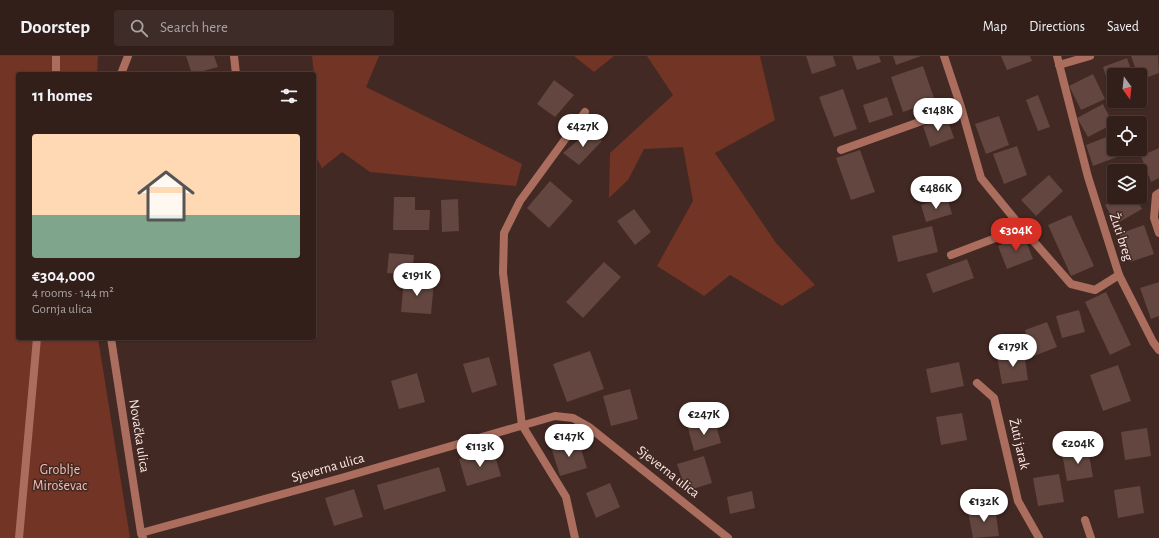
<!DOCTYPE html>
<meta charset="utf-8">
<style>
body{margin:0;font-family:"Alegreya Sans",sans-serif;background:#3d2c27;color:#f1f3f6;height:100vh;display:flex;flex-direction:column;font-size:15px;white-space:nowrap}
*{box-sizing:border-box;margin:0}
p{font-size:13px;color:#a8a2a2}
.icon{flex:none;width:22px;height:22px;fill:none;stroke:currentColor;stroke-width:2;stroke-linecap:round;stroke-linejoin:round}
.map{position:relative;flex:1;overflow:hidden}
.panel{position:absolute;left:16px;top:16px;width:300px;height:268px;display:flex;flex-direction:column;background:#321f1a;border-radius:4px;box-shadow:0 1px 3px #0004,0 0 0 1px #4d3d39}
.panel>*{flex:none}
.needle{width:26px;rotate:165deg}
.controls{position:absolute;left:1107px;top:12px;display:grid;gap:8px}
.controls a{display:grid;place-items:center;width:40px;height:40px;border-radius:4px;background:#321f1a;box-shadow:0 1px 3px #0004,0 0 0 1px #4d3d39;font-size:20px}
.price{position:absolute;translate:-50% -34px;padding:0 9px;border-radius:14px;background:#fff;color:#222;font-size:13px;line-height:26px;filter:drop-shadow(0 1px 2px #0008)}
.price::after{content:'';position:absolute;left:50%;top:24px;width:12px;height:9px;margin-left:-6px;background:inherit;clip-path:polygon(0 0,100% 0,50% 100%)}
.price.active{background:#d93025;color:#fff}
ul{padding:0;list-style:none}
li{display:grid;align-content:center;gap:8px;height:212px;padding:0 16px}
li span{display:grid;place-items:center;height:124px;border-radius:4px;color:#555}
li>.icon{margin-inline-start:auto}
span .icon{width:72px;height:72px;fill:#fffc;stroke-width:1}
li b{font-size:17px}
h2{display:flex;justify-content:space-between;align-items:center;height:48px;padding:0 16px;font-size:17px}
header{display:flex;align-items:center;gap:24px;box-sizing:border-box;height:56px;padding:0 20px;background:#321f1a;border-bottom:1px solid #4d3d39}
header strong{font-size:19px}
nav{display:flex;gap:22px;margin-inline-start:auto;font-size:14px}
.search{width:280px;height:36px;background:#3d2c27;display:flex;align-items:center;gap:10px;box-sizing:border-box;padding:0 14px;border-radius:4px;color:#a8a2a2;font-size:15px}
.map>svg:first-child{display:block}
.green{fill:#723424}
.building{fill:#62463f}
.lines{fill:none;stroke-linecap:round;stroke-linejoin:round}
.service{stroke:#ab6e5e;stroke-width:8}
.minor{stroke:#ab6e5e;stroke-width:8}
.tertiary{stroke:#ab6e5e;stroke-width:8}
.labels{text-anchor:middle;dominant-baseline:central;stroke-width:3;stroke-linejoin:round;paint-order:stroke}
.street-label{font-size:14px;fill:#fdebe7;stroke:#432923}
.park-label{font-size:14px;fill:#f2bfb2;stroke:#432923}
</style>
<header>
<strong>Doorstep</strong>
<div class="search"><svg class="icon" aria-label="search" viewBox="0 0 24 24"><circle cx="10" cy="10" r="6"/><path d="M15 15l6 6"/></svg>Search here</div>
<nav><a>Map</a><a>Directions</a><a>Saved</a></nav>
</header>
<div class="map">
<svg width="1159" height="482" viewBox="0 0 1159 482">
<rect width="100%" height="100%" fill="#432923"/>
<path class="green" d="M0,0H98L97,18H18V282H98L130,482H0Z
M312,0H379L366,31L522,108L516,130L370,116L342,96L322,112L314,97V18Z
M574,0H614L594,16Z
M647,0H760L775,64L715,97L776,187L815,229L782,250L730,219L704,240L657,210L693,145L683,91L644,93L628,124L609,142L610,97L673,39Z"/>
<path class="building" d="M186,0H214L218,11L192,18Z
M806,0H833L836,10L812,18Z
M852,0H879L881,6L857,14Z
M893,0H921L896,9Z
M1001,0H1030L1032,5L1007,14Z
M1131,0H1158L1159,17L1140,24V19H1138Z
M1127,2L1133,19H1114V34L1111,35L1103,11Z
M923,10L935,45L903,56L891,21Z
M1093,18L1105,43L1081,54L1069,30Z
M554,24L574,39L555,61L537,48Z
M843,33L857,73L834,81L819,41Z
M1038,39L1050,71L1038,75L1026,44Z
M887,41L893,59L869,67L863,49Z
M1103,48L1113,68L1088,81L1077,62Z
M999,60L1009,89L986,98L975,68Z
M947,62L954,82L930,91L923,70Z
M589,75L602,85L579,109L563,97Z
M1109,80L1117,101L1093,110L1086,89Z
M1017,90L1027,119L1004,128L993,98Z
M1159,92V122L1151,126L1141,100Z
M860,94L875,136L851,144L836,102Z
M1049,119L1063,135L1036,160L1021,144Z
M550,125L573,145L549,172L527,152Z
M394,141H415V154H430L429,174H393Z
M947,141L952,158L926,166L921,149Z
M1119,141H1135L1142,153L1116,168L1105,149Z
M458,143L459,175L442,176L441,144Z
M634,153L651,176L635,189L617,165Z
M1071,159L1094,210L1071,220L1048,169Z
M1144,169L1154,198L1130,206L1119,178Z
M932,170L938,196L898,206L892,180Z
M1024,180L1033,203L1007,213L998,190Z
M389,197L414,199L412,219L387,217Z
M967,203L974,222L933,237L926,218Z
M604,206L621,221L583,262L566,246Z
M404,223L434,226L431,258L401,256Z
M1159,226V260L1151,263L1140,232Z
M1106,236L1131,289L1110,299L1085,246Z
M1079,254L1085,276L1062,282L1056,260Z
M1047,266L1057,291L1034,300L1025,274Z
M590,295L604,333L567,346L553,308Z
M1024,296L1028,324L1002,328L997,300Z
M489,301L497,329L472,337L463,308Z
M959,306L964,330L931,337L926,313Z
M1118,309L1131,345L1103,355L1090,319Z
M417,317L425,346L399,353L391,325Z
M630,333L638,363L611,370L603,340Z
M962,357L967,384L941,389L936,361Z
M715,365L721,387L694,395L688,372Z
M1147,372L1151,400L1125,404L1121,376Z
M578,383L587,412L560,420L551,391Z
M493,393L501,420L467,430L459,403Z
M1088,393L1093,421L1067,425L1062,397Z
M704,400L712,427L686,435L677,408Z
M439,411L446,435L384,454L377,429Z
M1059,418L1064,446L1038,450L1033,422Z
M610,427L620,451L596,462L586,437Z
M1140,430L1144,457L1118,462L1114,434Z
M354,433L363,461L334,470L325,442Z
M752,435L755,452L730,458L727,441Z
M995,452L999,480L973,482L968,456Z"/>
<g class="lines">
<path class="service" d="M56,0V18
M19,482L37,282"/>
<path class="minor" d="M234,0L236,18
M944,0L961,51L981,122L1022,172L1071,228L1095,234L1119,219
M1059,9L1090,0
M841,94L961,51
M1159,137L1156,139L1154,162L1159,177
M951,199L1022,172
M977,327L994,342L1018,445L1039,482
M1085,464L1091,482
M141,477L341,422L555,360L573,362L589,371L728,482
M575,482L566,441L522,369L503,217L504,177L520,145L585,56"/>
<path class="tertiary" d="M1057,0L1088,121L1119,219L1153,286L1159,294
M121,18L128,0
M111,282L141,477L143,482"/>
</g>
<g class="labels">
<g class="street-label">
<text transform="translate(1121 181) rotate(72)">Žuti breg</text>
<text transform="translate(139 380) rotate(81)">Novačka ulica</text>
<text transform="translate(1019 388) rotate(77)">Žuti jarak</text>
<text transform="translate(328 412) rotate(-16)">Sjeverna ulica</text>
<text transform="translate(668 416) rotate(38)">Sjeverna ulica</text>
</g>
<g class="park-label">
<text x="60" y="414">Groblje<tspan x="60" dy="16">Miroševac</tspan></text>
</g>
</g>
</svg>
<div class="controls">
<a><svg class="needle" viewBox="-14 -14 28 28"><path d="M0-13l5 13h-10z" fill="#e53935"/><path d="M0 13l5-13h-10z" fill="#a8a2a2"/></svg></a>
<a><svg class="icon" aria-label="locate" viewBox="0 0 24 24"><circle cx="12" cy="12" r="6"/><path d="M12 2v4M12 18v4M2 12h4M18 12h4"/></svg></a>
<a><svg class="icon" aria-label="layers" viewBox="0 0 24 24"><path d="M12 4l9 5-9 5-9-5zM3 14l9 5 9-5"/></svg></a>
</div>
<b class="price" style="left:938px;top:76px">€148K</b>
<b class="price" style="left:583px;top:92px">€427K</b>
<b class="price" style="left:936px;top:154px">€486K</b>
<b class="price active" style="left:1016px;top:196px">€304K</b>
<b class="price" style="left:417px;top:241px">€191K</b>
<b class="price" style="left:1013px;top:312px">€179K</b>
<b class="price" style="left:704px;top:380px">€247K</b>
<b class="price" style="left:569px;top:402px">€147K</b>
<b class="price" style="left:1078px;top:409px">€204K</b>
<b class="price" style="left:480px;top:412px">€113K</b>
<b class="price" style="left:984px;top:467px">€132K</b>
<section class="panel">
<h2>11 homes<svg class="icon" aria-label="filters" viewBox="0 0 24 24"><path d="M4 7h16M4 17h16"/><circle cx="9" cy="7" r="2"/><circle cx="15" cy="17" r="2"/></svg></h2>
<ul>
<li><span style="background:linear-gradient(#ffd9b3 65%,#7fa58c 0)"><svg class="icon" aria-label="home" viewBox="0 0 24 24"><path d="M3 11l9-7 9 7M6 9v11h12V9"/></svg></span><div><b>€304,000</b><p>4 rooms · 144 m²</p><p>Gornja ulica</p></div></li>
</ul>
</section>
</div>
